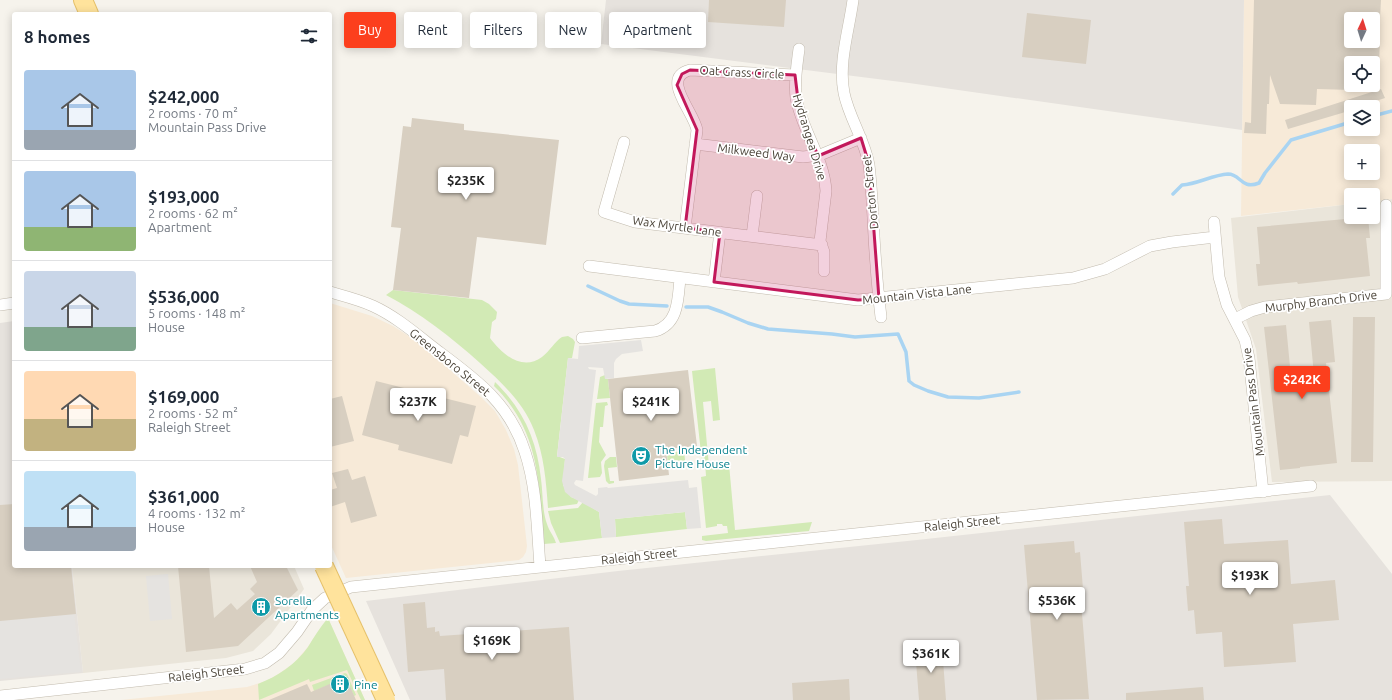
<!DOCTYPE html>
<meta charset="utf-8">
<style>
body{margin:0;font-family:Ubuntu,sans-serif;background:#f6f6f7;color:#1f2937;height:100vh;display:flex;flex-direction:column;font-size:15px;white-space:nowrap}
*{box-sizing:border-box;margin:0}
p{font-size:13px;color:#747a83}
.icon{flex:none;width:22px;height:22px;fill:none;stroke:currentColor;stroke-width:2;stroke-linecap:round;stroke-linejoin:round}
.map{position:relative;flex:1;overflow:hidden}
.side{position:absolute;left:12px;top:12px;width:320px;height:556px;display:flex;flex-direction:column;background:#fff;border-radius:4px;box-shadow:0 2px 10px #0003}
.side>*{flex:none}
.banner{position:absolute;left:344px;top:12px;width:380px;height:36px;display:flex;gap:8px}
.needle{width:26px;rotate:4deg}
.tools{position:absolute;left:1344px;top:12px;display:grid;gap:8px}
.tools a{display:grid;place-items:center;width:36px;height:36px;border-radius:4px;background:#fff;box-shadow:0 2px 10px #0003;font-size:20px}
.price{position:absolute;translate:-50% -34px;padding:0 9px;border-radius:4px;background:#fff;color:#222;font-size:13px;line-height:26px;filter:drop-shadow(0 1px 2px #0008)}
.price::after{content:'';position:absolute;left:50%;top:24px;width:12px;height:9px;margin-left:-6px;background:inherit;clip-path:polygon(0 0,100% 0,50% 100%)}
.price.active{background:#fc3f1d;color:#fff}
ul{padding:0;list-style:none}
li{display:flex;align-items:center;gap:12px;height:100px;padding:0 12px}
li+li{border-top:1px solid #e0e1e3}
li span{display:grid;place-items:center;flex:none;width:112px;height:80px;border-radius:4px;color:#555}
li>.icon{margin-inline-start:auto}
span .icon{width:48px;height:48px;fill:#fffc;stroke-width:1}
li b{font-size:17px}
h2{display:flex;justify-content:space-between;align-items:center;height:48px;padding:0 12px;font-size:17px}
.chip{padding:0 14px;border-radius:4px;background:#fff;box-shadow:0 2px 10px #0003;font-size:14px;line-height:36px}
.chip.active{background:#fc3f1d;color:#fff}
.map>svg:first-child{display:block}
.residential{fill:#eae5da}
.commercial{fill:#f7ead8;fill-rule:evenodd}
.industrial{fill:#e6e2dd}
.green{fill:#d2eab5}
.parking{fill:#e5e3e0}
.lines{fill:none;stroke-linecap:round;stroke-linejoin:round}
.stream{stroke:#a9d4f2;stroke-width:3.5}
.building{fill:#d8cfc1}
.minor-casing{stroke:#c2bbae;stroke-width:12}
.primary-casing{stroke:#e6c16a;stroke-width:20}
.minor{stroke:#fff;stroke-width:11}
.primary{stroke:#ffe39c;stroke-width:18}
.primary-bridge-casing{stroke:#e6c16a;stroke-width:20;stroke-linecap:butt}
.primary-bridge{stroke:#ffe39c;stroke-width:18}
.marked{fill:#c2185b;fill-opacity:0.2;stroke:#c2185b;stroke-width:3;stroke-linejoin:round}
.labels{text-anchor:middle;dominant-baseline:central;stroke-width:3.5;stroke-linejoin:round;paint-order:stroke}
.street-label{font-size:12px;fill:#4b4439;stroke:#fff}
.culture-label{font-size:12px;fill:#0d838f;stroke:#fff;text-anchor:start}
</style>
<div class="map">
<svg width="1392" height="700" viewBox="0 0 1392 700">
<rect width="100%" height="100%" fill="#f6f3ec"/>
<path class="residential" d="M1392,199V481L1272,482L1256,349L1238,297L1231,218L1351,204V217H1373V201Z
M72,566H294L304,589L271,634L253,651L226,658L83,673Z"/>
<path class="commercial" d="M1244,0H1392V199L1373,201V195H1351V204L1241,216ZM1351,19H1373V41H1351ZM1351,63H1373V85H1351ZM1351,107H1373V129H1351ZM1351,151H1373V173H1351Z
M330,303L372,316L393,326L418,342L482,398L495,411L506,430L514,449L518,465L527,546L526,552L523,557L519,560L346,578L330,543Z
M328,618L365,700H121L247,687L266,681L277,675L294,663L307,648Z"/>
<path class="industrial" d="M606,0H1244L1242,130L909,83L601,44Z
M14,321V566H72L83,673L0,681V323Z
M1330,495L1392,574V700H410L366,601L618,571L917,540Z"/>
<path class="green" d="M393,290L482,300L489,304L497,312L496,319L492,322L490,338C502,354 522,372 542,357C550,351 554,342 562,337L568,336L573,339L575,342L572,358H568L557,456L565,459L563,485L571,497L579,500L577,504L548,508C546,481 544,455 534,430C523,402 502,383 480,363C451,337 420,313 386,295Z
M715,368L720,420L713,421L711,401L703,402L709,466L729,464L735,530L812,522L809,531L706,541L702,540V536L728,533L727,526H723L722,524H717V526L706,528L701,477L706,476L705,462H702L692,371Z
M605,375V379H608L610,398L597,399L600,377Z
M495,382C523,409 537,440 541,479C543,493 542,510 547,524C549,531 554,536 556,543L544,544C538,483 541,432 494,386Z
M607,402L608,405L605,406L603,427H600L599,442L606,455L601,462L602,473L600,477L588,478L596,403Z
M684,451L686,468L674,469V467L668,468L667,453Z
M610,457H616L617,467L608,468L610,481H614V483L609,484L606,481L604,466L605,461Z
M583,502L599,512L602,538L560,543L551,523L548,511L578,508Z
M685,512L687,529L616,537L615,519Z
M328,618L365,700H361L347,670L310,682L309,679L259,700L258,684C278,676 295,665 308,647C314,637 320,627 328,618Z
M345,673L347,674L356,695L354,696L346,678L314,691L312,685Z"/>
<path class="parking" d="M641,340L643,351L622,354L616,359L614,363V378L605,379L603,368L588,367L589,369L596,370L583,481L576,480L574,483L575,485L596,496L598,494V488L607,487L608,488L688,480L689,488L697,487L701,528L687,529L685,512L615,519L616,537L602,538L599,512L571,497L565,492L562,481L565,459L563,457H557L568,358L578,359L579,346Z
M168,574L172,619L150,621L146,576Z
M74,614L81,672L0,679V621Z"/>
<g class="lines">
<path class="stream" d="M1373,116L1392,111
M1173,194L1182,185C1198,184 1212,175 1228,174C1241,174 1241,190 1259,183L1265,173L1291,140L1351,122
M588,286L620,301L629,304L667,306
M686,307H708L722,312L748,323L768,329L832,334L855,337L898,334L906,352L909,381L914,385L928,391L948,397L979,398L1019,392"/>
</g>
<path class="building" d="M709,0H786L784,27L708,22Z
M1254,0H1381L1380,19H1351V41H1380L1379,63H1351V90L1317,89L1316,105L1280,104L1270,75L1269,104H1267L1266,134L1244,133L1245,122L1251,123Z
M1027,13L1091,20L1086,64L1022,57Z
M1381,89L1385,98L1358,107H1351V110L1342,113L1288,129L1285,120Z
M412,118L464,124V130L559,140L546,245L477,237L469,298L393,290L401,228L391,227L403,126L411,127Z
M1368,217L1370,238H1366L1370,276L1298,284L1297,282L1258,286L1256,264H1260L1257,227Z
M1353,317H1375L1373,462H1351Z
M1331,320L1335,362L1326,363L1337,463L1300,467V468L1280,470L1264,327L1286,325L1291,377L1314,375L1309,322Z
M688,370L697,446L666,449L669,475L619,481L608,379Z
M376,381L476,406L468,437L460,435L452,464L398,450L399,445L362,435Z
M342,396L354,441L330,447V399Z
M348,469L352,480L365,476L377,516L351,523L345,502L330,507V490L337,488L332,473Z
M14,504V566H71L76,614L0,621V505Z
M1222,519L1224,544L1288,540L1291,584L1335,580L1339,620L1293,624L1296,662L1224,667L1222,632L1196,634L1194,610L1188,611L1186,586H1189L1184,522Z
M1074,541L1075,553L1080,552L1083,589H1080L1089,699L1037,700L1024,545Z
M178,566H209L214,618L231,603L237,610L255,594L250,589L257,582L250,566H286L298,590L238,646L186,652Z
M425,602L427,628L435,627V632L439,631L440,636L569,627L574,700H446L444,669L408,672L403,604Z
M942,647L946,700H919L915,649Z
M346,677L356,700H269L307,684L311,692Z
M849,679L850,700H793L792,683Z
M1203,687L1204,700H1126V693Z"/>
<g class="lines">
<defs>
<path id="minor" d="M853,0C849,30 838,63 844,93C849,118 865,140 869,165C873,198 873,232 876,265C877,282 879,300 881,317
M799,49C797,65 794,81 796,98C802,130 824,158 826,191L820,241L824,252V271
M624,142L604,212L635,222L822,245
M695,144L803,157L820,155L861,138
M1214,222L1219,277L1227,305L1245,340L1249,358L1263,492
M685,228L697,130C694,112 660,78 690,70L795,75
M752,236L757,196
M589,266L858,300L1073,278L1105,269L1150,246L1172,242L1215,237
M714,282L720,232
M330,292C344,296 360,300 373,306C397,317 417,335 438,351C477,380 510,404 525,452C537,488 537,529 540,566
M0,305L14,303
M1235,319L1251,311L1265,307L1386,294V205
M582,338L655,331C679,324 678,298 680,278
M0,696L245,669L265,663L279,653L297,632L312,610L325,598L351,587L1311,486"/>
<path id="primary" d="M83,0L89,14"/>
</defs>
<use href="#minor" class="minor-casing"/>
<use href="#primary" class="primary-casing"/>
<use href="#minor" class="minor"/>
<use href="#primary" class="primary"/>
<defs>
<path id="primary-bridge" d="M324,566L386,700"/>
</defs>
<use href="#primary-bridge" class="primary-bridge-casing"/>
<use href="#primary-bridge" class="primary-bridge"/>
</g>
<path class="marked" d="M690,70L795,75L799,108L818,156L861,138L869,164L879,299L858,300L714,282L720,232L685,228L697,130L677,85L682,74Z"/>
<defs>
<symbol id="theatre-disc" viewBox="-11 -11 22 22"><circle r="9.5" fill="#0f9aa8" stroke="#fff"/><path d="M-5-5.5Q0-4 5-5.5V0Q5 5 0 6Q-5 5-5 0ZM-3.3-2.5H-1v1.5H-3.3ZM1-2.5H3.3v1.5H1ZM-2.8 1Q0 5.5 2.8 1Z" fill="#fff"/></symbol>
<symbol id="building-disc" viewBox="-11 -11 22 22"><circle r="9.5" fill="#0f9aa8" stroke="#fff"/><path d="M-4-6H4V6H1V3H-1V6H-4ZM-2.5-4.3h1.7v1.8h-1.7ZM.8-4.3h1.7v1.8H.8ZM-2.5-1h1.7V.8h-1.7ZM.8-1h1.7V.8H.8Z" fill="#fff"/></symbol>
</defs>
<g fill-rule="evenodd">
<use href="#theatre-disc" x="630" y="445" width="22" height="22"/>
<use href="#building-disc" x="250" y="596" width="22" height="22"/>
<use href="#building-disc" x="329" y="673" width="22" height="22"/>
</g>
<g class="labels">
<g class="street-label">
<text transform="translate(742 72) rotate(3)">Oat Grass Circle</text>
<text transform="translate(810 137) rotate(73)">Hydrangea Drive</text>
<text transform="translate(756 152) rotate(7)">Milkweed Way</text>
<text transform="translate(870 192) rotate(-96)">Dorton Street</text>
<text transform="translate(677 226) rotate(8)">Wax Myrtle Lane</text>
<text transform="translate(917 294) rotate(-6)">Mountain Vista Lane</text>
<text transform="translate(1321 301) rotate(-7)">Murphy Branch Drive</text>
<text transform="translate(450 362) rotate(39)">Greensboro Street</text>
<text transform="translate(1253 402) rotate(-97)">Mountain Pass Drive</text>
<text transform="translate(962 523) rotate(-6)">Raleigh Street</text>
<text transform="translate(639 556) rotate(-6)">Raleigh Street</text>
<text transform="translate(206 673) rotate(-7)">Raleigh Street</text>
</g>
<g class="culture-label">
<text x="655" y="449">The Independent<tspan x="655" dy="14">Picture House</tspan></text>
<text x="275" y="600">Sorella<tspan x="275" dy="14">Apartments</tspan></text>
<text x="354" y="684">Pine</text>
</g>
</g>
</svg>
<div class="tools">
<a><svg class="needle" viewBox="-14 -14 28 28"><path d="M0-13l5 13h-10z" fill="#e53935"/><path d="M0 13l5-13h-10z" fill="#747a83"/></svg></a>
<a><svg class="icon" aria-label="locate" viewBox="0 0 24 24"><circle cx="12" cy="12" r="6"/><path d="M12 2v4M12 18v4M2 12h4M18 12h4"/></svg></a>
<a><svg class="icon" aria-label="layers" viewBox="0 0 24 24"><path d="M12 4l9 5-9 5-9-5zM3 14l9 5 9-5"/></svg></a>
<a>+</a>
<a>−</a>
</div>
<b class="price" style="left:466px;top:201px">$235K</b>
<b class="price active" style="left:1302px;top:400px">$242K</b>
<b class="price" style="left:418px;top:422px">$237K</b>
<b class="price" style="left:651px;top:422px">$241K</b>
<b class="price" style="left:1250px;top:596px">$193K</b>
<b class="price" style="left:1057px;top:621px">$536K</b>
<b class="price" style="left:492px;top:661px">$169K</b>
<b class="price" style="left:931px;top:674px">$361K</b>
<div class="banner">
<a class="chip active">Buy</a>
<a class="chip">Rent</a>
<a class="chip">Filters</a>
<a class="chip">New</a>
<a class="chip">Apartment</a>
</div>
<section class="side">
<h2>8 homes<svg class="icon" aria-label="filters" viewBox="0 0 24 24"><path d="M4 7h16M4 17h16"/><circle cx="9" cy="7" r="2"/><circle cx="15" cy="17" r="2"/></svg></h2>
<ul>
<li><span style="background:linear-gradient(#a9c7e8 75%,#9aa5b1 0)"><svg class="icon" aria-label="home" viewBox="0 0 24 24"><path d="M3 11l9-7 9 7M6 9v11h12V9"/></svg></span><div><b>$242,000</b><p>2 rooms · 70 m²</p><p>Mountain Pass Drive</p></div></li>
<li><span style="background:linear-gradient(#a9c7e8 70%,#8fb573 0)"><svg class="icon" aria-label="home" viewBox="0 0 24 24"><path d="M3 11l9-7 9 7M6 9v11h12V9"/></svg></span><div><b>$193,000</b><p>2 rooms · 62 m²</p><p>Apartment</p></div></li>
<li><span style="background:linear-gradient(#c9d6e8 70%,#7fa58c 0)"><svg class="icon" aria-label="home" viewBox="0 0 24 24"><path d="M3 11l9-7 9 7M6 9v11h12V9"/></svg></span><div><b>$536,000</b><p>5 rooms · 148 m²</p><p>House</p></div></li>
<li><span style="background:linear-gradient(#ffd9b3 60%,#c2b280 0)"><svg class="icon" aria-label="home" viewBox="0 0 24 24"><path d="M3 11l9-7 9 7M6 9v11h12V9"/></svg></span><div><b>$169,000</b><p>2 rooms · 52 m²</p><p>Raleigh Street</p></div></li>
<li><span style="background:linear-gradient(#bfe0f5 70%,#9aa5b1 0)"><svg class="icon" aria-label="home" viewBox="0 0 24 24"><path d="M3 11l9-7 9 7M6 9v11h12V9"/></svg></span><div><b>$361,000</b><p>4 rooms · 132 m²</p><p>House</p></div></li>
</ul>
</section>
</div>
